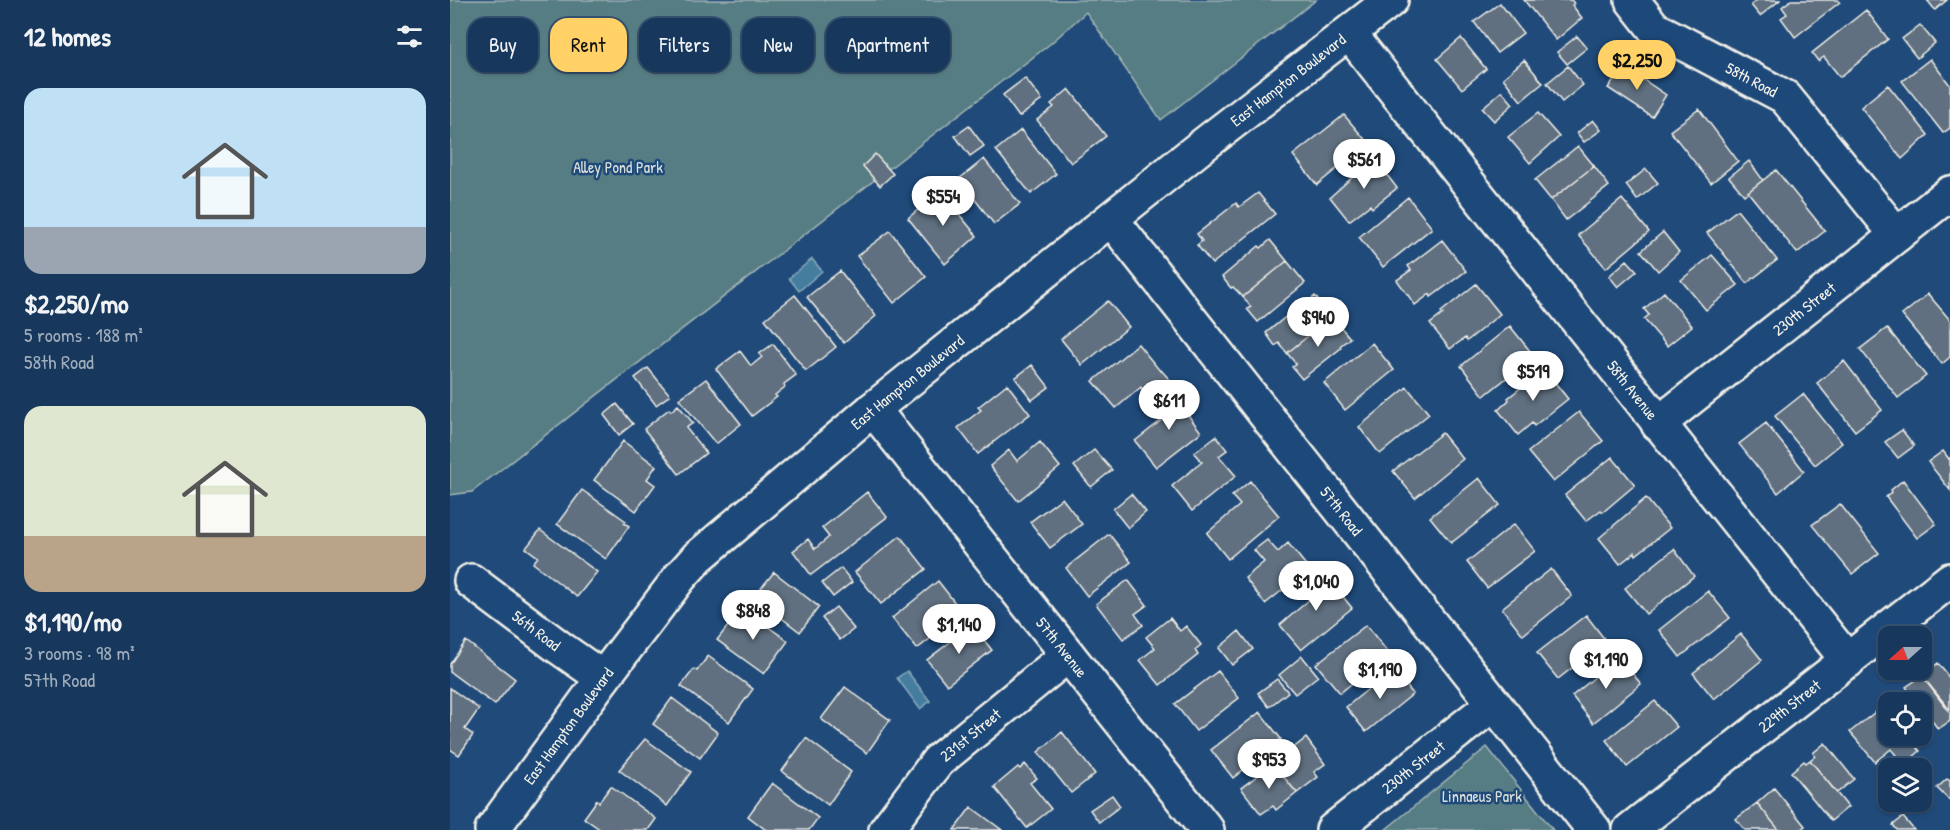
<!DOCTYPE html>
<meta charset="utf-8">
<style>
body{margin:0;font-family:"Patrick Hand",sans-serif;background:#244365;color:#f1f3f6;height:100vh;display:flex;flex-direction:column;font-size:22px;white-space:nowrap}
*{box-sizing:border-box;margin:0}
p{font-size:20px;color:#9eacbb}
.icon{flex:none;width:33px;height:33px;fill:none;stroke:currentColor;stroke-width:2;stroke-linecap:round;stroke-linejoin:round}
.map{position:relative;flex:1;overflow:hidden}
.details{display:flex;flex-direction:column;background:#17385c;width:450px}
.details>*{flex:none}
.hud{position:absolute;left:18px;top:18px;width:570px;height:54px;display:flex;gap:12px}
.needle{width:39px;rotate:249deg}
.fabs{position:absolute;left:1428px;top:626px;display:grid;gap:12px}
.fabs a{display:grid;place-items:center;width:54px;height:54px;border-radius:12px;background:#17385c;box-shadow:0 2px 4px #0004,0 0 0 2px #365272;font-size:30px}
.price{position:absolute;translate:-50% -51px;padding:0 14px;border-radius:21px;background:#fff;color:#222;font-size:20px;line-height:39px;filter:drop-shadow(0 2px 3px #0008)}
.price::after{content:'';position:absolute;left:50%;top:36px;width:18px;height:14px;margin-left:-9px;background:inherit;clip-path:polygon(0 0,100% 0,50% 100%)}
.price.selected{background:#ffd166;color:#111}
ul{padding:0;list-style:none}
li{display:grid;align-content:center;gap:12px;height:318px;padding:0 24px}
li span{display:grid;place-items:center;height:186px;border-radius:18px;color:#555}
li>.icon{margin-inline-start:auto}
span .icon{width:108px;height:108px;fill:#fffc;stroke-width:1}
li b{font-size:26px}
h2{display:flex;justify-content:space-between;align-items:center;height:72px;padding:0 24px;font-size:26px}
.pill{padding:0 21px;border-radius:18px;background:#17385c;box-shadow:0 2px 4px #0004,0 0 0 2px #365272;font-size:21px;line-height:54px}
.pill.selected{background:#ffd166;color:#111}
main{display:flex;flex:1;min-height:0}
.map>svg:first-child{display:block}
.green{fill:#577d83;stroke:#a6b7b6;stroke-width:1.5}
.water{fill:#457d9e;stroke:#8babbc;stroke-width:1.5}
.building{fill:#606f80;stroke:#f4f1e8;stroke-width:1.5}
.lines{fill:none;stroke-linecap:round;stroke-linejoin:round}
.minor-casing{stroke:#f4f1e8;stroke-width:38}
.minor{stroke:#1f4a7a;stroke-width:33}
.labels{text-anchor:middle;dominant-baseline:central;stroke-width:5;stroke-linejoin:round;paint-order:stroke}
.street-label{font-size:16px;fill:#f4f1e8;stroke:#1f4a7a}
.park-label{font-size:16px;fill:#dce0d9;stroke:#1f4a7a}
</style>
<main>
<section class="details">
<h2>12 homes<svg class="icon" aria-label="filters" viewBox="0 0 24 24"><path d="M4 7h16M4 17h16"/><circle cx="9" cy="7" r="2"/><circle cx="15" cy="17" r="2"/></svg></h2>
<ul>
<li><span style="background:linear-gradient(#bfe0f5 75%,#9aa5b1 0)"><svg class="icon" aria-label="home" viewBox="0 0 24 24"><path d="M3 11l9-7 9 7M6 9v11h12V9"/></svg></span><div><b>$2,250/mo</b><p>5 rooms · 188 m²</p><p>58th Road</p></div></li>
<li><span style="background:linear-gradient(#dfe7d0 70%,#b9a48a 0)"><svg class="icon" aria-label="home" viewBox="0 0 24 24"><path d="M3 11l9-7 9 7M6 9v11h12V9"/></svg></span><div><b>$1,190/mo</b><p>3 rooms · 98 m²</p><p>57th Road</p></div></li>
</ul>
</section>
<div class="map">
<svg width="1500" height="830" viewBox="0 0 1500 830">
<rect width="100%" height="100%" fill="#1f4a7a"/>
<filter id="ink" filterUnits="userSpaceOnUse"><feTurbulence type="fractalNoise" baseFrequency=".0167" numOctaves="2"/><feDisplacementMap in="SourceGraphic" scale="12" xChannelSelector="R" yChannelSelector="G"/><feConvolveMatrix kernelMatrix="1 2 1 2 8 2 1 2 1" color-interpolation-filters="sRGB"/></filter>
<g filter="url(#ink)">
<path class="green" d="M0,0H866L711,120L636,12L600,44L22,492L0,495Z
M1037,747L1103,830H935Z"/>
<path class="water" d="M362,259L372,271L349,291L339,278Z
M457,671L480,701L470,709L447,678Z"/>
<path class="building" d="M1074,0H1121L1124,3L1122,5L1132,18L1106,40Z
M1307,0H1330L1310,16L1301,5Z
M1341,0H1388L1390,2L1345,37L1331,18L1337,14L1332,7Z
M1477,0H1497L1485,10Z
M1050,3L1073,33L1047,53L1024,22Z
M1416,10L1438,39L1390,77L1374,57L1368,61L1362,53Z
M1470,25L1485,43L1467,58L1452,39Z
M1127,36L1137,48L1117,64L1107,52Z
M1011,38L1036,69L1012,89L987,59Z
M1480,59L1500,85V128L1493,133L1452,81Z
M1074,60L1093,83L1071,101L1053,78Z
M1118,66L1133,85L1112,102L1097,83Z
M1173,66L1216,95L1202,117L1158,88Z
M575,78L592,100L569,117L553,95Z
M1438,85L1478,135L1452,159L1411,107Z
M619,89L656,136L621,163L587,120L604,107L601,104Z
M1052,91L1063,104L1044,121L1032,108Z
M1249,109L1288,161L1261,183L1220,131Z
M1088,113L1109,137L1080,163L1058,137Z
M894,115L918,143L867,185L843,155Z
M1143,120L1151,130L1134,142L1127,133Z
M519,126L534,146L520,156L505,136Z
M571,130L606,174L581,194L546,150Z
M1128,146L1144,166L1101,200L1085,180Z
M425,154L443,174L430,186L413,166Z
M924,158L947,188L922,208L920,205L899,221L880,197Z
M534,159L570,204L544,224L509,179Z
M1299,161L1313,180L1294,195L1279,177Z
M1144,166L1159,186L1116,220L1101,200Z
M1196,169L1208,183L1187,200L1176,185Z
M1326,170L1375,231L1347,253L1298,192Z
M490,191L527,236L495,264L458,218Z
M808,193L825,214L762,264L747,245L752,241L747,234L786,203L789,207Z
M958,197L982,228L933,267L909,237Z
M1172,199L1199,232L1156,268L1128,235Z
M1287,210L1327,260L1297,283L1257,233Z
M440,231L476,277L444,303L407,256Z
M1213,232L1229,252L1208,271L1191,251Z
M820,240L837,261L793,297L783,287L781,288L772,277L809,246L811,248Z
M992,240L1016,271L981,297L980,294L965,305L947,280L961,270L958,266Z
M1262,255L1288,285L1256,310L1231,280Z
M1177,260L1187,271L1168,287L1159,276Z
M837,261L855,283L808,322L797,309L801,307L793,297Z
M390,271L426,316L394,343L357,297Z
M1026,284L1050,314L1017,341L1015,338L1000,349L980,324L993,314L991,312Z
M1214,292L1242,326L1217,346L1194,319L1199,315L1194,309Z
M1478,294L1500,320V357L1492,364L1452,315Z
M345,295L386,347L356,371L315,319Z
M865,296L882,317L837,353L829,343L825,346L816,333L854,302L856,304Z
M658,301L679,327L632,365L611,339Z
M882,317L900,338L890,346L891,348L852,379L842,367L846,364L837,353Z
M1060,326L1084,356L1034,396L1011,366Z
M1437,328L1476,376L1448,398L1410,349Z
M922,343L944,370L895,410L874,383Z
M323,344L346,375L334,384L335,387L325,395L327,397L302,416L266,369L290,351L301,366L312,357L309,354Z
M688,344L710,371L711,370L720,380L699,397L691,387L666,408L643,381Z
M1394,361L1432,410L1405,431L1367,383Z
M582,365L599,387L582,400L565,378Z
M198,368L220,395L206,405L185,378Z
M1094,369L1118,399L1084,426L1082,423L1068,435L1048,410L1059,400L1058,398Z
M256,379L291,424L266,444L229,399Z
M557,384L580,414L528,454L508,428L531,410L528,407Z
M957,387L979,414L930,454L909,427Z
M728,390L738,402L732,407L751,432L706,467L685,441L717,416L708,405Z
M1353,394L1392,443L1365,465L1325,416Z
M167,404L183,424L169,435L154,415Z
M228,405L243,423L236,428L256,453L229,474L194,429L219,409L221,411Z
M1129,412L1153,441L1103,482L1078,452Z
M1316,423L1354,471L1328,493L1289,444Z
M1452,430L1464,446L1448,458L1435,442Z
M992,433L1013,459L965,498L943,471Z
M766,436L777,450L769,456L786,476L742,511L722,486L752,462L744,453Z
M173,441L206,466L197,479L205,485L186,511L144,480Z
M590,442L610,467L568,501L540,466L559,450L567,461Z
M644,450L662,470L641,487L624,466Z
M1493,451L1499,459L1500,458V490L1478,462Z
M1162,457L1185,485L1153,512L1151,510L1136,521L1115,495Z
M1029,478L1050,505L1001,543L980,517Z
M1453,480L1486,524L1467,538L1436,497L1442,492L1441,490Z
M800,481L829,516L778,559L757,533L790,505L782,496Z
M132,490L176,521L174,523L179,526L156,559L107,524Z
M417,492L437,517L361,575L343,551L358,539L365,549L379,537L372,528Z
M681,494L696,512L678,528L663,509Z
M612,498L632,524L600,548L580,522Z
M1196,498L1220,528L1186,555L1185,552L1170,564L1149,538Z
M1390,504L1429,553L1402,574L1362,525Z
M1064,524L1085,551L1037,588L1017,562Z
M90,530L147,572L127,597L83,563L88,557L76,548Z
M659,534L681,562L637,596L616,568Z
M450,536L476,569L431,604L405,572Z
M817,540L828,552L838,543L859,569L815,604L795,578L814,562L804,550Z
M1224,549L1244,576L1196,614L1175,588Z
M391,568L402,582L383,597L372,583Z
M1101,569L1122,596L1073,635L1052,608Z
M324,572L369,607L350,632L304,597Z
M874,573L902,608L851,650L830,625L859,600L852,591Z
M678,580L697,605L685,614L693,625L673,639L646,604Z
M488,581L513,613L467,649L442,618Z
M1258,591L1280,618L1230,657L1209,630Z
M386,607L404,629L390,640L372,618Z
M292,608L338,641L314,674L267,640Z
M1136,615L1156,641L1108,679L1087,653Z
M720,618L730,631L736,626L751,645L745,650L748,655L710,685L690,660L705,648L696,637Z
M522,625L542,650L497,685L477,660Z
M916,625L940,655L933,661L932,659L890,693L866,664Z
M789,631L803,649L782,665L769,648Z
M1291,634L1312,660L1264,699L1243,673Z
M16,641L65,679L45,705L0,672V664Z
M258,656L303,689L279,722L231,686L244,669L247,671Z
M852,656L868,676L845,694L829,675Z
M1169,657L1191,684L1143,723L1122,696Z
M1488,663L1500,679V710L1472,676Z
M943,669L963,694L916,732L896,707Z
M768,671L789,698L746,731L725,704Z
M1472,676L1500,713V721L1488,729L1472,707V702H1468L1456,687Z
M827,679L838,692L819,707L808,693Z
M395,687L440,720L417,753L371,719Z
M0,688L29,709L15,729L23,735L9,755L0,749Z
M222,698L268,733L250,758L203,724Z
M1205,701L1227,727L1177,767L1156,740Z
M1434,705L1438,711V735H1457L1470,751L1454,765L1441,749L1425,762L1400,732Z
M810,712L831,739L783,778L761,750Z
M612,732L645,774L621,793L588,752Z
M356,738L401,772L378,805L332,771Z
M856,738L875,764L864,772L868,777L847,793L823,764Z
M195,739L241,772L217,806L169,770Z
M1375,743L1404,779L1387,793L1360,760L1365,756L1363,753Z
M1360,760L1398,807L1381,821L1341,772L1354,761L1356,763Z
M575,764L587,778L580,783L601,809L577,828L544,787L568,767L570,769Z
M823,764L847,793L826,810L823,806L811,814L791,788Z
M1497,779L1500,781V801L1487,788Z
M322,783L368,818L359,830H316L298,816Z
M161,786L206,819L198,830H151L134,818L147,800L149,802Z
M1324,788L1355,826L1350,830H1329L1307,803Z
M662,795L670,806L649,822L640,810Z
M1307,803L1329,830H1295L1286,819Z
M521,807L552,830H504Z
M1453,817L1464,830H1447L1443,825Z"/>
<g class="lines">
<defs>
<g id="minor">
<path id="s1" d="M1182,0L1204,28L1335,97L1447,235"/>
<path id="s2" d="M899,33L1398,661"/>
<path id="s3" d="M661,219L1144,830"/>
<path id="s4" d="M423,409L757,830"/>
<path id="s5" d="M1208,424L1500,193"/>
<path id="s6" d="M21,581L110,648L153,678"/>
<path id="s7" d="M42,830L153,678L230,577L248,557L423,409L748,149L941,0"/>
<path id="s8" d="M436,830L488,761L618,655"/>
<path id="s9" d="M883,830L1043,704"/>
<path id="s10" d="M1180,830L1500,580"/>
</g>
</defs>
<use href="#minor" class="minor-casing"/>
<use href="#minor" class="minor"/>
</g>
</g>
<g class="labels">
<g class="street-label">
<text stroke="none"><textPath href="#s1" startOffset="146">58th Road</textPath></text>
<text stroke="none"><textPath href="#s7" startOffset="1101">East Hampton Boulevard</textPath></text>
<text stroke="none"><textPath href="#s5" startOffset="186">230th Street</textPath></text>
<text stroke="none"><textPath href="#s7" startOffset="615">East Hampton Boulevard</textPath></text>
<text stroke="none"><textPath href="#s2" startOffset="456">58th Avenue</textPath></text>
<text stroke="none"><textPath href="#s3" startOffset="372">57th Road</textPath></text>
<text stroke="none"><textPath href="#s6" startOffset="82">56th Road</textPath></text>
<text stroke="none"><textPath href="#s4" startOffset="304">57th Avenue</textPath></text>
<text stroke="none"><textPath href="#s10" startOffset="202">229th Street</textPath></text>
<text stroke="none"><textPath href="#s7" startOffset="129">East Hampton Boulevard</textPath></text>
<text stroke="none"><textPath href="#s8" startOffset="128">231st Street</textPath></text>
<text stroke="none"><textPath href="#s9" startOffset="102">230th Street</textPath></text>
</g>
<g class="park-label">
<text x="168" y="167">Alley Pond Park</text>
<text x="1032" y="796">Linnaeus Park</text>
</g>
</g>
</svg>
<div class="fabs">
<a><svg class="needle" viewBox="-14 -14 28 28"><path d="M0-13l5 13h-10z" fill="#e53935"/><path d="M0 13l5-13h-10z" fill="#9eacbb"/></svg></a>
<a><svg class="icon" aria-label="locate" viewBox="0 0 24 24"><circle cx="12" cy="12" r="6"/><path d="M12 2v4M12 18v4M2 12h4M18 12h4"/></svg></a>
<a><svg class="icon" aria-label="layers" viewBox="0 0 24 24"><path d="M12 4l9 5-9 5-9-5zM3 14l9 5 9-5"/></svg></a>
</div>
<b class="price selected" style="left:1187px;top:91px">$2,250</b>
<b class="price" style="left:914px;top:190px">$561</b>
<b class="price" style="left:493px;top:227px">$554</b>
<b class="price" style="left:868px;top:348px">$940</b>
<b class="price" style="left:1083px;top:402px">$519</b>
<b class="price" style="left:719px;top:431px">$611</b>
<b class="price" style="left:866px;top:612px">$1,040</b>
<b class="price" style="left:303px;top:641px">$848</b>
<b class="price" style="left:509px;top:655px">$1,140</b>
<b class="price" style="left:1156px;top:690px">$1,190</b>
<b class="price" style="left:930px;top:700px">$1,190</b>
<b class="price" style="left:819px;top:790px">$953</b>
<div class="hud">
<a class="pill">Buy</a>
<a class="pill selected">Rent</a>
<a class="pill">Filters</a>
<a class="pill">New</a>
<a class="pill">Apartment</a>
</div>
</div>
</main>
